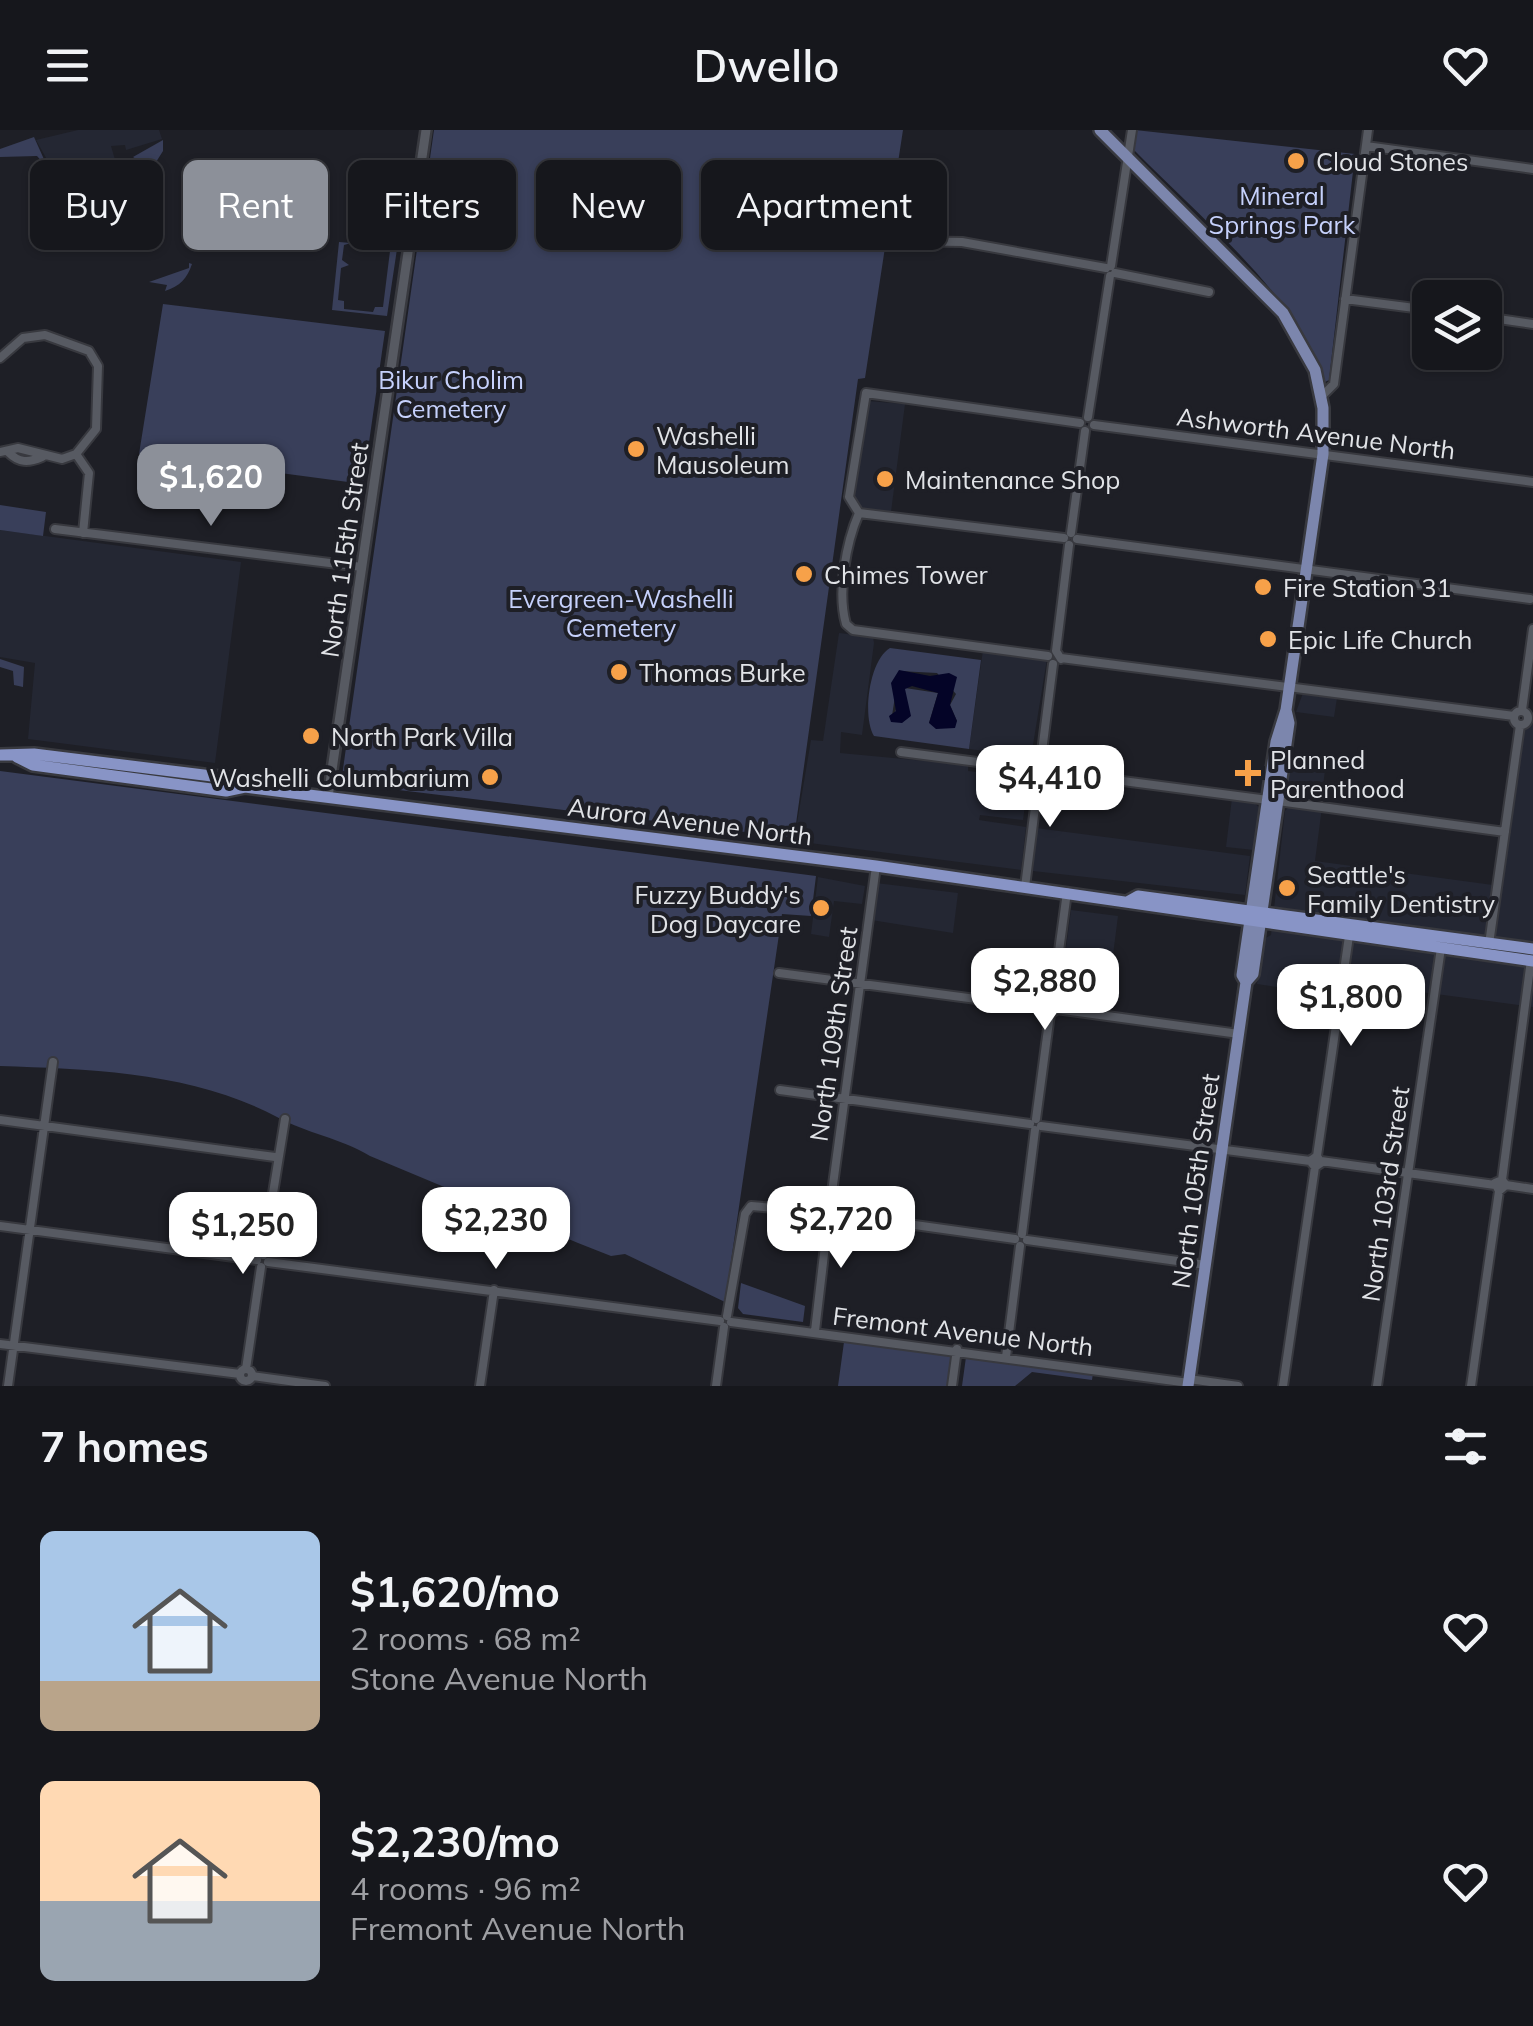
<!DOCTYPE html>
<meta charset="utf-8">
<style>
body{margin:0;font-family:Mulish,sans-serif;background:#1f2025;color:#f1f3f6;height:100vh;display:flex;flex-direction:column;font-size:38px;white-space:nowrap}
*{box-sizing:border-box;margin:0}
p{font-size:32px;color:#9e9fa3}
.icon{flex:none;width:55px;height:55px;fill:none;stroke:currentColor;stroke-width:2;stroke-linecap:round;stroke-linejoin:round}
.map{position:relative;height:1256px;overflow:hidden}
.drawer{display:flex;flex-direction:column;background:#16171c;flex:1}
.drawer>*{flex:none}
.top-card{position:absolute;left:30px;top:30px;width:1000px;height:90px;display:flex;gap:20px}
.fabs{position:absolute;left:1412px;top:150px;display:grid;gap:20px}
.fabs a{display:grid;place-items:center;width:90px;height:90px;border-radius:15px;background:#16171c;box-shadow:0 2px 8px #0004,0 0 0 2px #35363b;font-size:50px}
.price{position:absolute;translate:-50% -85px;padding:0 22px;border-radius:20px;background:#fff;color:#222;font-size:32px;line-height:65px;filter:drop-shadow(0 2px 5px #0008)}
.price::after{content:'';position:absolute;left:50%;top:60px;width:30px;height:22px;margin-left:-15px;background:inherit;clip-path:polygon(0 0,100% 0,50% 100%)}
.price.on{background:#8c9099;color:#fff}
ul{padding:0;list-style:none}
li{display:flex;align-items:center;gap:30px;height:250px;padding:0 40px}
li span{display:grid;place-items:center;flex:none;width:280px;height:200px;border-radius:15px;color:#555}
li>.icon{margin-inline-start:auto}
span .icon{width:120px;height:120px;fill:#fffc;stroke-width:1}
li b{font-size:42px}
h2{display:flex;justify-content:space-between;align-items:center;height:120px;padding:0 40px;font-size:42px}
.chip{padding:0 35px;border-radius:15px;background:#16171c;box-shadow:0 2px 8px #0004,0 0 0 2px #35363b;font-size:35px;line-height:90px}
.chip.on{background:#8c9099;color:#fff}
header{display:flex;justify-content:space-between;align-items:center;height:130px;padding:0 40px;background:#16171c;font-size:45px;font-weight:600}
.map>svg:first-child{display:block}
.built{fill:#242733}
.green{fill:#393f5a;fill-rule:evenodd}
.water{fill:#040427}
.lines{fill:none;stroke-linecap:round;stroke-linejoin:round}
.minor-casing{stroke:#38393f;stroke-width:12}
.tertiary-casing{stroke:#38393f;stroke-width:14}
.primary-casing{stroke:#38393f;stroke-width:16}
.trunk-casing{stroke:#38393f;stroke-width:16}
.minor{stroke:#575a62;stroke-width:8}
.tertiary{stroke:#575a62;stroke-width:9}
.primary{stroke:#7c86ad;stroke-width:11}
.trunk{stroke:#8894c6;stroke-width:11}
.poi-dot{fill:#f7a149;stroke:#1e1f26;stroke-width:4}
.labels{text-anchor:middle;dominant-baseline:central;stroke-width:8;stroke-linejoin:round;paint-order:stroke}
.poi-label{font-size:25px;fill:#e1e3e7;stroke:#1e1f26;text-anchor:start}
.park-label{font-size:25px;fill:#c6d1fc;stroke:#1e1f26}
.street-label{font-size:25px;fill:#e1e3e7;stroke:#1e1f26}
</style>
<header><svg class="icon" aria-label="menu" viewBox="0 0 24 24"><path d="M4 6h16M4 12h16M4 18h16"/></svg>Dwello<svg class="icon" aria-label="heart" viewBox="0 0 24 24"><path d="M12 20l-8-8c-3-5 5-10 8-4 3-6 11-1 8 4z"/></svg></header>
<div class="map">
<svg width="1533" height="1256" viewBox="0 0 1533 1256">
<rect width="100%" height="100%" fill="#1e1f26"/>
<path class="built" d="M78,0H159L162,9L126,20L125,15L111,16L123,57L103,65L92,41L50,35L36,10Z
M868,271L905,274L891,382L859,378L852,368Z
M0,400L241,432L215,633L28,609L35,533L0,527Z
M839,503L873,507L874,513L862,605L841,602L840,623L968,635V641L1023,647L1028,653L1023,690L980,685L979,690L1026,697L1021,740L794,711L811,610L823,611Z
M983,520L1047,529L1031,627L969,619Z
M1303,563L1337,568L1334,587L1296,582Z
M1526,593L1533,594V812L1494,807Z
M1290,629L1326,633L1321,671L1293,666L1286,659Z
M1232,668L1252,671L1261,679L1254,720L1226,717Z
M1293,673L1322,677L1315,731L1493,755L1483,830L1533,837V877L1331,850L1328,865L1257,854L1264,809L1271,805L1285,681Z
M1036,698L1250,726L1245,765L1033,741Z
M818,747L865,756L862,774L834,771L829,807L811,804Z
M876,753L958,763L953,803L871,790Z
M1071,780L1118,786L1113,825L1066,818Z"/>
<path class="green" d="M434,0H903L865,248L858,249L794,708L341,653Z
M1135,0L1355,24L1329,250L1325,252C1301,169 1195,83 1134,20Z
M34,7L47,36L75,37L65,56L51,59L52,43L37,26L0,27V19Z
M163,10V21L151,40L133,27Z
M323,53L325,96L283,89L281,67Z
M339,112L351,113L344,115L342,130L349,135L341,138L338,170L344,171V179L373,182L375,177H383L390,121L383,117L397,119L387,186L332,180Z
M189,133L192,134C187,149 180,156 165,161L167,155L149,152L189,138Z
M163,174L385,201L363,354L139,324Z
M0,375L46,382L43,406L0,400Z
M890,518L981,530L969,619L874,606C862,587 869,530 890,518ZM899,541L937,543L956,564L950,575L957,591L929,593L938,563L905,558L891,592Z
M0,529L24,537L23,557L14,555L13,541L0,537Z
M0,641L816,746L811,786L782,784L725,1172L625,1124L611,1126L578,1113L370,1026C340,1008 306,1003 277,987C195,943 94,939 0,936Z
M741,1153L805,1176L803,1192L743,1184L738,1178Z
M844,1212L951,1224L947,1256H838Z
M966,1227L1093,1243L1092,1250L1032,1242L1015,1256H962Z"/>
<path class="water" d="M899,540L930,546L949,543L957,547L950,575L957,591L955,598L936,599L929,593L938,563L912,556L905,559L911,586L902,593L891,592L889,586L896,581L891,553Z"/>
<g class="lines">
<defs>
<path id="minor" d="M1366,16L1533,39
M907,111L962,112L1106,138
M1111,136L1132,0
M1115,143L1209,162
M1345,169L1430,180
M1485,187L1533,194
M0,228L23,208L45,205L89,221L98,236L96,299L76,324L62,329L18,318L0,322
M1322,266L1334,254L1368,0
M1088,287L1110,146
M1094,295L1533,352
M8,322C19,333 28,333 42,327
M76,324L89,343L83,403
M859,383L849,367L866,263L1080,293
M859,383C846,413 837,462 846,494L853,500L1048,526
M859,383L1064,408
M55,399L362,437
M1071,403L1085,301
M1077,409L1530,469
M1061,528L1514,586
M1061,529L1056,521L1069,415
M1522,580L1533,499
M1514 588a7 7 0 1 1 14 0a7 7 0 1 1-14 0Z
M901,622L1268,670
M1278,671L1505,702
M1025,757L1053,534
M1489,814L1520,595
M779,843L1045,878
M1052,873L1045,877L1050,884L1056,880L1052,873L1067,762
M1056,879L1239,904
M780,960L1030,994
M1036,989L1050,884
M0,990L275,1027
M1041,996L1310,1031
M1317,1026L1310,1031L1315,1037L1321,1033L1317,1026L1349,806
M1321,1031L1495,1055
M1502,1050L1495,1053L1499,1061L1506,1055L1502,1050L1531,830
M1506,1055L1533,1059
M830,1077L836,1084L829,1090L823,1083L830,1077L876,736
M836,1084L1015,1109
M0,1096L257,1130
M1022,1104L1035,1000
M1027,1110L1206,1135
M263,1125L285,989
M268,1132L720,1191
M727,1186L745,1084L751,1076L823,1082
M731,1192L1189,1253
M815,1201L828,1090
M0,1214L240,1244
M1006,1227L1020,1116
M240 1245a6 6 0 1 1 12 0a6 6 0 1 1-12 0Z
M246,1239L261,1137
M252,1246L325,1256
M1189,1249L1238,1256
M8,1256L53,932
M480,1256L494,1160
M716,1256L724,1197
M952,1256L957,1219
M1283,1256L1315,1037
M1377,1256L1441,818
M1471,1256L1499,1061"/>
<path id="tertiary" d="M328,667L426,0"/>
<path id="primary" d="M1100,0L1283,183L1315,240L1323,278V324L1286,580L1289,593L1253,844L1246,852L1188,1256
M1246,852L1242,845L1276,612L1286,580"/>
<path id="trunk" d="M0,625L34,624L228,648L245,657
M17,627L33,635L226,661L245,657L876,736L1533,831
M1129,771L1138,766L1533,819"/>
</defs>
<use href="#minor" class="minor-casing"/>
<use href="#tertiary" class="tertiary-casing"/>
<use href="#primary" class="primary-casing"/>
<use href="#trunk" class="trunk-casing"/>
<use href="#minor" class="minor"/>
<use href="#tertiary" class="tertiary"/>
<use href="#primary" class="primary"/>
<use href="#trunk" class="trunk"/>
</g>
<g class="poi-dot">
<circle cx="1296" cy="31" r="10"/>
<circle cx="636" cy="319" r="10"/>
<circle cx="885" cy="349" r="10"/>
<circle cx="804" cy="444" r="10"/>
<circle cx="1263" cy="457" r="10"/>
<circle cx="1268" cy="509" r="10"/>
<circle cx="619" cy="542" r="10"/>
<circle cx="311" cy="606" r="10"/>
<path d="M1243 628h10v10h10v10h-10v10h-10v-10h-10v-10h10z"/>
<circle cx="490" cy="647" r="10"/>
<circle cx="1287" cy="758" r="10"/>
<circle cx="821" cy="778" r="10"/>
</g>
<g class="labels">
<g class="poi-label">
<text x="1316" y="31">Cloud Stones</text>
<text x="656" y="305">Washelli<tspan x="656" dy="29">Mausoleum</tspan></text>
<text x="905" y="349">Maintenance Shop</text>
<text x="824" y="444">Chimes Tower</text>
<text x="1283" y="457">Fire Station 31</text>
<text x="1288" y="509">Epic Life Church</text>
<text x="639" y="542">Thomas Burke</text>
<text x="331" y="606">North Park Villa</text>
<text x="1270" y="629">Planned<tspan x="1270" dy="29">Parenthood</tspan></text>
<text x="470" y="647" text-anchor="end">Washelli Columbarium</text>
<text x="1307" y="744">Seattle's<tspan x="1307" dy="29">Family Dentistry</tspan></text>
<text x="801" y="764" text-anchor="end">Fuzzy Buddy's<tspan x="801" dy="29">Dog Daycare</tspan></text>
</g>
<g class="park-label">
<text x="1282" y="65">Mineral<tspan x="1282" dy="29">Springs Park</tspan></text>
<text x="451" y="249">Bikur Cholim<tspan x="451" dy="29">Cemetery</tspan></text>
<text x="621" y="468">Evergreen-Washelli<tspan x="621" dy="29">Cemetery</tspan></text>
</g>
<g class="street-label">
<text transform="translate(1316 303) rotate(7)">Ashworth Avenue North</text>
<text transform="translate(344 420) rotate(-82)">North 115th Street</text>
<text transform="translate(690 691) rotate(7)">Aurora Avenue North</text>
<text transform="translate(833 904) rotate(-82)">North 109th Street</text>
<text transform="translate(1195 1051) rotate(-82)">North 105th Street</text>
<text transform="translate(1385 1064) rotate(-82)">North 103rd Street</text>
<text transform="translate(963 1201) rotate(7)">Fremont Avenue North</text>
</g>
</g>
</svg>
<div class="fabs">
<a><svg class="icon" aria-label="layers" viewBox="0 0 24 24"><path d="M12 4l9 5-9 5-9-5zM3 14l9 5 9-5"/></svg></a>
</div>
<b class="price on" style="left:211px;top:399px">$1,620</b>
<b class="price" style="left:1050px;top:700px">$4,410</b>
<b class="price" style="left:1045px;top:903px">$2,880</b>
<b class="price" style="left:1351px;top:919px">$1,800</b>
<b class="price" style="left:841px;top:1141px">$2,720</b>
<b class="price" style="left:496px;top:1142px">$2,230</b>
<b class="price" style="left:243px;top:1147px">$1,250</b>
<div class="top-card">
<a class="chip">Buy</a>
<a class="chip on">Rent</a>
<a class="chip">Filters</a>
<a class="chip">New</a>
<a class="chip">Apartment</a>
</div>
</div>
<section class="drawer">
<h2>7 homes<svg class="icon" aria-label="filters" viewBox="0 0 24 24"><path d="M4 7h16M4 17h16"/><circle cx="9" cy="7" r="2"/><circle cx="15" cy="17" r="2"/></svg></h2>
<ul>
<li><span style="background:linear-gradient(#a9c7e8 75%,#b9a48a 0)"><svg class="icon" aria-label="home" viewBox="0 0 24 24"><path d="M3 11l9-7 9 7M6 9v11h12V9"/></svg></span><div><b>$1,620/mo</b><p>2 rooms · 68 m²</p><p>Stone Avenue North</p></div><svg class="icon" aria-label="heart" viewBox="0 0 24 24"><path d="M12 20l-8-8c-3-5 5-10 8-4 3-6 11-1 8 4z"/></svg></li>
<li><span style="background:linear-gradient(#ffd9b3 60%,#9aa5b1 0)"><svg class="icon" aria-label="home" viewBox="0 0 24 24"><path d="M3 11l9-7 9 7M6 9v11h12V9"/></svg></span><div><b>$2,230/mo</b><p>4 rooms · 96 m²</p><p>Fremont Avenue North</p></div><svg class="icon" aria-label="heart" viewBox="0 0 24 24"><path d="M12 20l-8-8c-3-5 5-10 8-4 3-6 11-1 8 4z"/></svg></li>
</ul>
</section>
